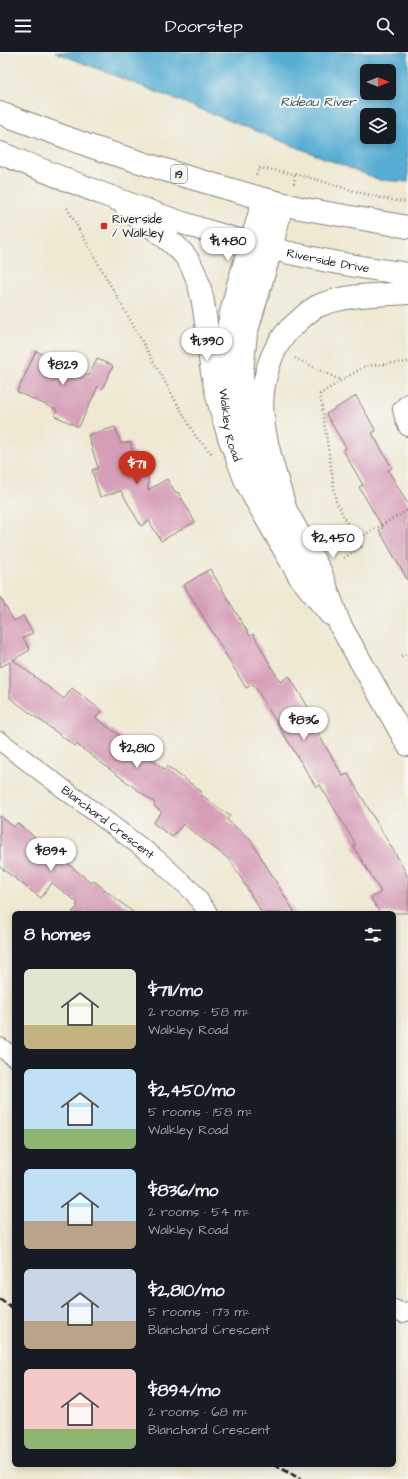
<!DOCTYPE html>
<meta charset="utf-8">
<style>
body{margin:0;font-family:"Architects Daughter",sans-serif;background:#242831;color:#f1f3f6;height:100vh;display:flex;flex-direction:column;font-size:15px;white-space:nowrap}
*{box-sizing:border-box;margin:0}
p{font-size:13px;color:#9ea1a6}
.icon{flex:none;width:22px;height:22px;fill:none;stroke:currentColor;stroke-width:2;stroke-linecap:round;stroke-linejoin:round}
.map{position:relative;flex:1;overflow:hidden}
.panel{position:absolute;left:12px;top:859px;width:384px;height:556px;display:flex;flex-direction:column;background:#171b24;border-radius:6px;box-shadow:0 2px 6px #0003}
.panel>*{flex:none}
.needle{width:26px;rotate:90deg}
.tools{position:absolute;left:360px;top:12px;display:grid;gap:8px}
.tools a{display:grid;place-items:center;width:36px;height:36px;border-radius:6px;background:#171b24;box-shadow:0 2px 6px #0003;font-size:20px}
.price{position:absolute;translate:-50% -34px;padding:0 9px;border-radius:14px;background:#fff;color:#222;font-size:13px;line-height:26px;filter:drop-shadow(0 1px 2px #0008)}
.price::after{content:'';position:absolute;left:50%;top:24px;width:12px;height:9px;margin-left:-6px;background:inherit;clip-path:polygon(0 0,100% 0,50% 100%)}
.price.active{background:#c8321e;color:#fff}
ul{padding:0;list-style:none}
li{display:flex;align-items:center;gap:12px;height:100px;padding:0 12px}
li span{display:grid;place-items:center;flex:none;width:112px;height:80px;border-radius:6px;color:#555}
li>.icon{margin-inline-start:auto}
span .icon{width:48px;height:48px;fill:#fffc;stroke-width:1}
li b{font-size:17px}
h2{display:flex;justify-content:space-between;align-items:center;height:48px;padding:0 12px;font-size:17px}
header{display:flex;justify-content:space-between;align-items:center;height:52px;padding:0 12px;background:#171b24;font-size:18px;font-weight:600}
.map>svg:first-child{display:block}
.water{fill:#56aed3;stroke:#396578;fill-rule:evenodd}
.building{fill:#d69db7}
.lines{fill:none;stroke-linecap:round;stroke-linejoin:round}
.street-casing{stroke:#868278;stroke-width:20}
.secondary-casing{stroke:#868278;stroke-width:24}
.primary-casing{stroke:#868278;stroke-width:24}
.path{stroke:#868278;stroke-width:2.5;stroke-dasharray:1 3;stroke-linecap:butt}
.street{stroke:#fff;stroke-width:18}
.secondary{stroke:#fff;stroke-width:22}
.primary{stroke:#fff;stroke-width:22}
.rail{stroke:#1c1c1c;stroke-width:3;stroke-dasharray:6 3;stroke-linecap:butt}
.poi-dot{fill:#c8321e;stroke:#f6f6f2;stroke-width:1.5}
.labels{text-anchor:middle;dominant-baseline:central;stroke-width:4;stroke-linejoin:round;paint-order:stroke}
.shield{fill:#f6f6f2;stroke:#5d5d5c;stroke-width:1}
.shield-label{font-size:11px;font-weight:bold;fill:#1c1c1c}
.poi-label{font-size:12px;fill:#1c1c1c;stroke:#f6f6f2;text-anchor:start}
.street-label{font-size:12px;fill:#1c1c1c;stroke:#f6f6f2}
.water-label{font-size:13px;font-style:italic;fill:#335665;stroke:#f6f6f2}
</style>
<header><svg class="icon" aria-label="menu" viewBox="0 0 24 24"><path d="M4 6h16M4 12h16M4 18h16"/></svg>Doorstep<svg class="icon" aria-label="search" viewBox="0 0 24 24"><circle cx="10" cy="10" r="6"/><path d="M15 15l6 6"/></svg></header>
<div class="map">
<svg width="408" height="1427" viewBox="0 0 408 1427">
<rect width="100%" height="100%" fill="#f6f6f2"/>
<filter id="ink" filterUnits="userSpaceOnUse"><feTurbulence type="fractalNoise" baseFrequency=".025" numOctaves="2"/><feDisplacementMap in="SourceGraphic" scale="8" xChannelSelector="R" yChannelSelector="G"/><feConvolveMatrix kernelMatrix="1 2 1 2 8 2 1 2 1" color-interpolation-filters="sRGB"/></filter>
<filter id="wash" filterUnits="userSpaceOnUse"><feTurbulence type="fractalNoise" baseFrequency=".012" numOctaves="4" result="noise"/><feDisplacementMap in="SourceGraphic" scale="16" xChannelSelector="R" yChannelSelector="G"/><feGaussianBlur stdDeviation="0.9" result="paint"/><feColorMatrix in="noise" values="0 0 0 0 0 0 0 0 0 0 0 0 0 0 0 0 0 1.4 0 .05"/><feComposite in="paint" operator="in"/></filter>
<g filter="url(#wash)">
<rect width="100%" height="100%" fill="#efe9d3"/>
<path class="water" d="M55,0H408V130L380,128ZM367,19H389V41H367ZM367,63H389V85H367Z"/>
<g id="blocks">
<path class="building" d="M36,299L89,324L97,307L113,314L102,337L98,334L79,375L55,364L57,358L17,340Z
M356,344L376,379L372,381L392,416L388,418L408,452V529L379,478L383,476L359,435L363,433L343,398L346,396L326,362Z
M115,375L121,392L130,390L133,401L148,409V438L167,427L176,441L178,440L195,470L161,489L149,469L141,474L121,439L100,445L92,418L98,416L88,383Z
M210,517L250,584L253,582L280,630L289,624L313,663L309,666L343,724L348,722L399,808L408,825V861H380L371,846L381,840L353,794L356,793L320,733L316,735L253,632L246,636L184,533Z
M0,545L14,569L23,564L33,581L23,586L30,598L13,608L64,647L72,636L102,659L96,666L164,717L167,714L202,740L200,742L230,764L227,768L250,787L295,861H262L230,808L183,772L172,785L153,771L162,760L154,754L155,751L76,692L75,694L10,646V610L0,615Z
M0,764L14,775L17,771L92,831L94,829L134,861H72L78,854L76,853L78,851L52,831L41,846L0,815Z"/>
</g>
</g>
<g filter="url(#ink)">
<use href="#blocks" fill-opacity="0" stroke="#868278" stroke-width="1"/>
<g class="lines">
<defs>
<g id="street">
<path d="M408,351L402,357L405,369L408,375"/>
<path id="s1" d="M0,689L157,807L194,841L208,861"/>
<path d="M0,995L14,1005"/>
<path d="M394,1257L403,1261L408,1259"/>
</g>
<g id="secondary">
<path id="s2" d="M264,147L238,233L231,261L225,295L223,335L229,385L245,427L254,445L300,525L330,562"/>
<path d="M282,152L271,197L246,282L242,319L243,337L249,377L254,396L269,433L286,459L321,521L340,573L408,693"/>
</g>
<g id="primary">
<path d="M0,61L95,96L181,123L264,147L300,156L408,175"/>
<path id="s3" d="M0,101C67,128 133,155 201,177C268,198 338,213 408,222"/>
<path d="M127,157C144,170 173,188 186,205C207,233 206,286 212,320C216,342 222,363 229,385"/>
<path d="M286,459C278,431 268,403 264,374C258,339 268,296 294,273C302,266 309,258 318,254C346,242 378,243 408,241"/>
</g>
</defs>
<use href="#street" class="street-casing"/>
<use href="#secondary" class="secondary-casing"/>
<use href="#primary" class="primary-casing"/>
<path class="path" d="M256,123L259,116C275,118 291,121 307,125C341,134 373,147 408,150
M294,132L295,123
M67,156L196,385L212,402
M295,306L340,328
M357,487L408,458
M344,506L361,495L351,479L336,449L320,342L365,314L408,310
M401,604L408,601"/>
<use href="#street" class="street"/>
<use href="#secondary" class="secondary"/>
<use href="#primary" class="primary"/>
<path class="rail" d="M0,1247L14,1257
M275,1413L300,1427"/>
</g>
</g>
<rect class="poi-dot" x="100" y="170" width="8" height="8" rx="2"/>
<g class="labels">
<rect class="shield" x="171" y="113" width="16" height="18" rx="3"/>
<g class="shield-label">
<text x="179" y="122">19</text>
</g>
<g class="poi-label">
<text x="112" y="167">Riverside<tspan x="112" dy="14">/ Walkley</tspan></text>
</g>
<g class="street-label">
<text stroke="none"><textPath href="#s3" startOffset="346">Riverside Drive</textPath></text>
<text stroke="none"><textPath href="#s2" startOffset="232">Walkley Road</textPath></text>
<text stroke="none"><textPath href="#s1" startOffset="135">Blanchard Crescent</textPath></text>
</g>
<g class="water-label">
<text x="318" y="50">Rideau River</text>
</g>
</g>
</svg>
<div class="tools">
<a><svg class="needle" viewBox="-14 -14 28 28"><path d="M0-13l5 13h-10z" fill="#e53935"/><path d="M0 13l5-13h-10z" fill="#9ea1a6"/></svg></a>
<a><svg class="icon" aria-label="layers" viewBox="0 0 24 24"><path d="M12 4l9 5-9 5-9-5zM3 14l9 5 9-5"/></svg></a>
</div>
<b class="price" style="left:228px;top:210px">$1,480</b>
<b class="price" style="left:207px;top:310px">$1,390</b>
<b class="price" style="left:63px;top:334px">$829</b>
<b class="price active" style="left:137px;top:433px">$711</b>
<b class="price" style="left:333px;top:507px">$2,450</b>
<b class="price" style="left:304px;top:689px">$836</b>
<b class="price" style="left:137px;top:717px">$2,810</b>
<b class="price" style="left:51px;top:820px">$894</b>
<section class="panel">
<h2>8 homes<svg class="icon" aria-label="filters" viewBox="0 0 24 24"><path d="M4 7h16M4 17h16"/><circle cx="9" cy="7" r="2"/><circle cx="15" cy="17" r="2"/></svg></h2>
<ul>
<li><span style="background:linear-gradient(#dfe7d0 70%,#c2b280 0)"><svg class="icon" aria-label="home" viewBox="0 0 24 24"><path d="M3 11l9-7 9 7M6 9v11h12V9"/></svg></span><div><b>$711/mo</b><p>2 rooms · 58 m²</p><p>Walkley Road</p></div></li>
<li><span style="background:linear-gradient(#bfe0f5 75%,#8fb573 0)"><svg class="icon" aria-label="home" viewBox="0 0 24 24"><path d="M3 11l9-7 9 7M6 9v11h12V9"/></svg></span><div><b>$2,450/mo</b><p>5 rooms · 158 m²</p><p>Walkley Road</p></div></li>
<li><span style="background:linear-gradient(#bfe0f5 65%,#b9a48a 0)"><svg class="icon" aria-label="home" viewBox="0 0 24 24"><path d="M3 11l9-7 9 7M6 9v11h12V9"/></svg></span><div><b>$836/mo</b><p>2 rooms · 54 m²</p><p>Walkley Road</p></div></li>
<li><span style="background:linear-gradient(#c9d6e8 65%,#b9a48a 0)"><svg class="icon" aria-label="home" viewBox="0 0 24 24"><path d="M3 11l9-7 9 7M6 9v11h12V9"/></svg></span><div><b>$2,810/mo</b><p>5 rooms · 173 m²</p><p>Blanchard Crescent</p></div></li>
<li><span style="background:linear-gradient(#f6c9c9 75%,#8fb573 0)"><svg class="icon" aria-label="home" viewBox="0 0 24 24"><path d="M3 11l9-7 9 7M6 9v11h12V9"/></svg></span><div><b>$894/mo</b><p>2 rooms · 68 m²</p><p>Blanchard Crescent</p></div></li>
</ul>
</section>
</div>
